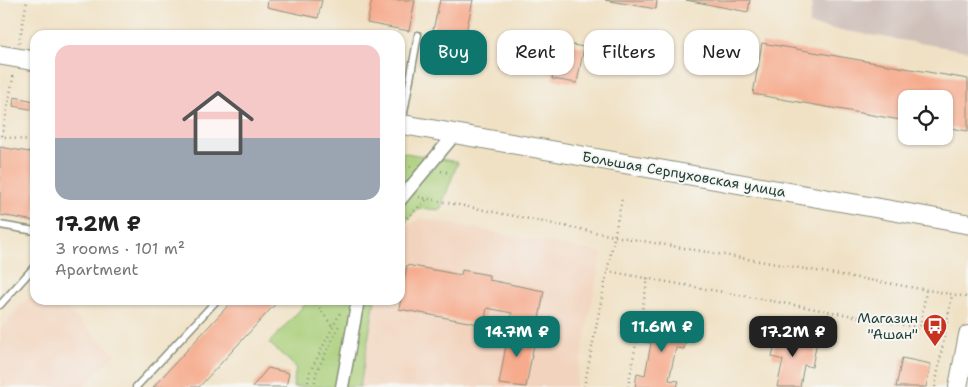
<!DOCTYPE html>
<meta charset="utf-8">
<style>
body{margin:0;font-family:"Shantell Sans",sans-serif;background:#f2f2f2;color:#222;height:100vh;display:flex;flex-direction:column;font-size:19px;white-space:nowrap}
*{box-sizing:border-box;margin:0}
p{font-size:16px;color:#767676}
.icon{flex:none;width:28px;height:28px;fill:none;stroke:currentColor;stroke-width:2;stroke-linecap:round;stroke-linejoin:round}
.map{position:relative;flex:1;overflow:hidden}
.drawer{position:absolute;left:30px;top:30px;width:375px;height:275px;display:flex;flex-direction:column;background:#fff;border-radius:15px;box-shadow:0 1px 4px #0004}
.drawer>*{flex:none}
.hud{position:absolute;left:420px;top:30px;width:472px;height:45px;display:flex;gap:10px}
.fabs{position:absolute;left:898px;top:90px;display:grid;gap:10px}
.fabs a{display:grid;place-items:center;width:55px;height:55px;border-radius:10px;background:#fff;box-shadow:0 1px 4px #0004;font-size:25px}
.price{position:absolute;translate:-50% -42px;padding:0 11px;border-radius:10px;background:#0f766e;color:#fff;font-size:16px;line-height:32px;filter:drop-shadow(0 1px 2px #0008)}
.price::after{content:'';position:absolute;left:50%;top:30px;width:15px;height:11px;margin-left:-8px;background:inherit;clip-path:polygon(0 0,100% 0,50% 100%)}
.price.active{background:#222;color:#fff}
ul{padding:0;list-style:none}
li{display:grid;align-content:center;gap:10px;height:265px;padding:0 25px}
li span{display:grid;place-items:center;height:155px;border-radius:15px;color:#555}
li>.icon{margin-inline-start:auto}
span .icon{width:90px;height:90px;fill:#fffc;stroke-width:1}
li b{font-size:21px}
.tag{padding:0 18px;border-radius:15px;background:#fff;box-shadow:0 1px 4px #0004;font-size:18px;line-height:45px}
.tag.active{background:#0f766e;color:#fff}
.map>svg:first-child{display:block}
.built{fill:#f2d4be}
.industrial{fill:#cfc0ba}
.green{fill:#a8cd77;stroke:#648556}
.building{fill:#f6ab8d}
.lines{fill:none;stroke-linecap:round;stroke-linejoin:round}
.lane-casing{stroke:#888f7c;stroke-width:9}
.street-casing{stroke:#888f7c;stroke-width:15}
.secondary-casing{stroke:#888f7c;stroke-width:20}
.primary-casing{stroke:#888f7c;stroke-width:21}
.path{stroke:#888f7c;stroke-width:2.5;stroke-dasharray:1 4;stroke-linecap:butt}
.lane{stroke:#fff;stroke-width:6}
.street{stroke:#fff;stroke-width:12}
.secondary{stroke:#fff;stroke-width:18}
.primary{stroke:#fff;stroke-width:19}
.labels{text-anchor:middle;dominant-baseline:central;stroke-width:4;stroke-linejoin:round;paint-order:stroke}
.street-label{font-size:14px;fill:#1f3d34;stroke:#f6f6f2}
.poi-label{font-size:14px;fill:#1f3d34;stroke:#f6f6f2;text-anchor:end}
</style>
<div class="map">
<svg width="968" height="387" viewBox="0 0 968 387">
<rect width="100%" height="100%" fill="#f6f6f2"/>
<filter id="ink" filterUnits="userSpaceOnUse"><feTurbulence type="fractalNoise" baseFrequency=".02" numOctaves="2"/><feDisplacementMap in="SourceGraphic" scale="10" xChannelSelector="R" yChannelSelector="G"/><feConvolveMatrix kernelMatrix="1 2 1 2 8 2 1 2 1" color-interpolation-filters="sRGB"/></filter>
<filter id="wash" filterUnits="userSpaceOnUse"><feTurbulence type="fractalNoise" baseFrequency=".0096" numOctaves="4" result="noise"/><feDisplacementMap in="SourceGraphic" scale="20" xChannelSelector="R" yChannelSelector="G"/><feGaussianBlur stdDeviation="1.12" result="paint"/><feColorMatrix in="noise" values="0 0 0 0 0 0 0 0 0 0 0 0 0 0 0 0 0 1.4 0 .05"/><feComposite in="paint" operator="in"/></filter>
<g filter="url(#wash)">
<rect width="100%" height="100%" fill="#f0e1c4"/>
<path class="built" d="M421,218L602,253L575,387H360L376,300H400V231Z
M35,291V300H57L115,354L84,387H0V329Z"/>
<path class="industrial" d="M813,0H968V51L809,25Z"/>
<path class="green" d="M400,152L458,162L440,210L419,208L400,226Z
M309,300H375L360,387H293L296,367L269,343Z"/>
<g id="blocks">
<path class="building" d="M268,0H322L318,18L267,7Z
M372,0H415L409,31L367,23Z
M440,0H473L465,37L433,30Z
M605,0H657L656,9Z
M686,0H750L748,12Z
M511,34L584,47L577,83L552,79L553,73L521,67L520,73L500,69L504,44L509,45Z
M762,43L968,79V131L944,127V99H906V121L753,94Z
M14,97L35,101V110L13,106Z
M0,147L35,153V221L0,215Z
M407,265L461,275L462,270L489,275V280L544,291L537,331L509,326L512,313L487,308L484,325L399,309Z
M233,300H279L199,387H153Z
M649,317L689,326L684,349L676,348L669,380L679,381L677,387H635L637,373L645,375L651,343L644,342Z
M509,328L536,333L526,387L499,384Z
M778,333L817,341L812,367L804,365L800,387H777L783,360L772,357Z
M902,358L931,364L926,387H896Z
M268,368L289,373L286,387H252Z"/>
</g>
</g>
<g filter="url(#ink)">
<use href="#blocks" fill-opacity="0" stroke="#888f7c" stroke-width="1"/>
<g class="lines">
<defs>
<path id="lane" d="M402,124L418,35
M0,225L35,231
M0,305L35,266
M136,387L217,300"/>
<path id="street" d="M400,200L454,135
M342,387L358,300"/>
<path id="secondary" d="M958,387L968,335"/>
<path id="primary" d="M0,55L35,61
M400,124L968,224"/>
</defs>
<use href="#lane" class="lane-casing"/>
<use href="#street" class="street-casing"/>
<use href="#secondary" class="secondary-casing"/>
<use href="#primary" class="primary-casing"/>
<path class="path" d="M19,43L27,0
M0,136L35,142
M2,136L14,73
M400,165L411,167
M441,171L450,173
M419,197L614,236L968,297
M400,225L426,200
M607,271L920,328L926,291
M313,300L333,327
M307,387L310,372L341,311
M314,387L316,373L339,326
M584,387L622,198
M628,387L648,278
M935,387L952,295"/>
<use href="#lane" class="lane"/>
<use href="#street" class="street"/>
<use href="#secondary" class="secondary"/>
<use href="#primary" class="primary"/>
</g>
</g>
<defs>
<symbol id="bus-pin" viewBox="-11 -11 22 30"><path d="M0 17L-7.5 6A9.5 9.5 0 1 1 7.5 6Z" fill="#c8321e" stroke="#f6f6f2"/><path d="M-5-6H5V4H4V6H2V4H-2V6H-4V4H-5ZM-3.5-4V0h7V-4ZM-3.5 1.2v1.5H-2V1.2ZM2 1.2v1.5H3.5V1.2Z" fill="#fff"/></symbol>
</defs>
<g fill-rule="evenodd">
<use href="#bus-pin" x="921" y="312" width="28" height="38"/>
</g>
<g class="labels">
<g class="street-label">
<text transform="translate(684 174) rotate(10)">Большая Серпуховская улица</text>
</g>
<g class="poi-label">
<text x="918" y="318">Магазин<tspan x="918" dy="16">"Ашан"</tspan></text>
</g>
</g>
</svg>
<div class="fabs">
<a><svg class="icon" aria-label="locate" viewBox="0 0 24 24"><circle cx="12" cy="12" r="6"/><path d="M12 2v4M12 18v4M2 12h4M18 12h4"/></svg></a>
</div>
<b class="price" style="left:662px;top:353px">11.6M ₽</b>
<b class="price" style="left:517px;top:358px">14.7M ₽</b>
<b class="price active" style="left:793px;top:358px">17.2M ₽</b>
<div class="hud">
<a class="tag active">Buy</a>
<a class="tag">Rent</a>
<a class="tag">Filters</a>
<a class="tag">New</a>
</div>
<section class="drawer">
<ul>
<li><span style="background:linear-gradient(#f6c9c9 60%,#9aa5b1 0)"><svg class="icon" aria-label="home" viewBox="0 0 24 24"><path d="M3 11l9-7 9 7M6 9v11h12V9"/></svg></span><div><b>17.2M ₽</b><p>3 rooms · 101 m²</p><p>Apartment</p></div></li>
</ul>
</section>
</div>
